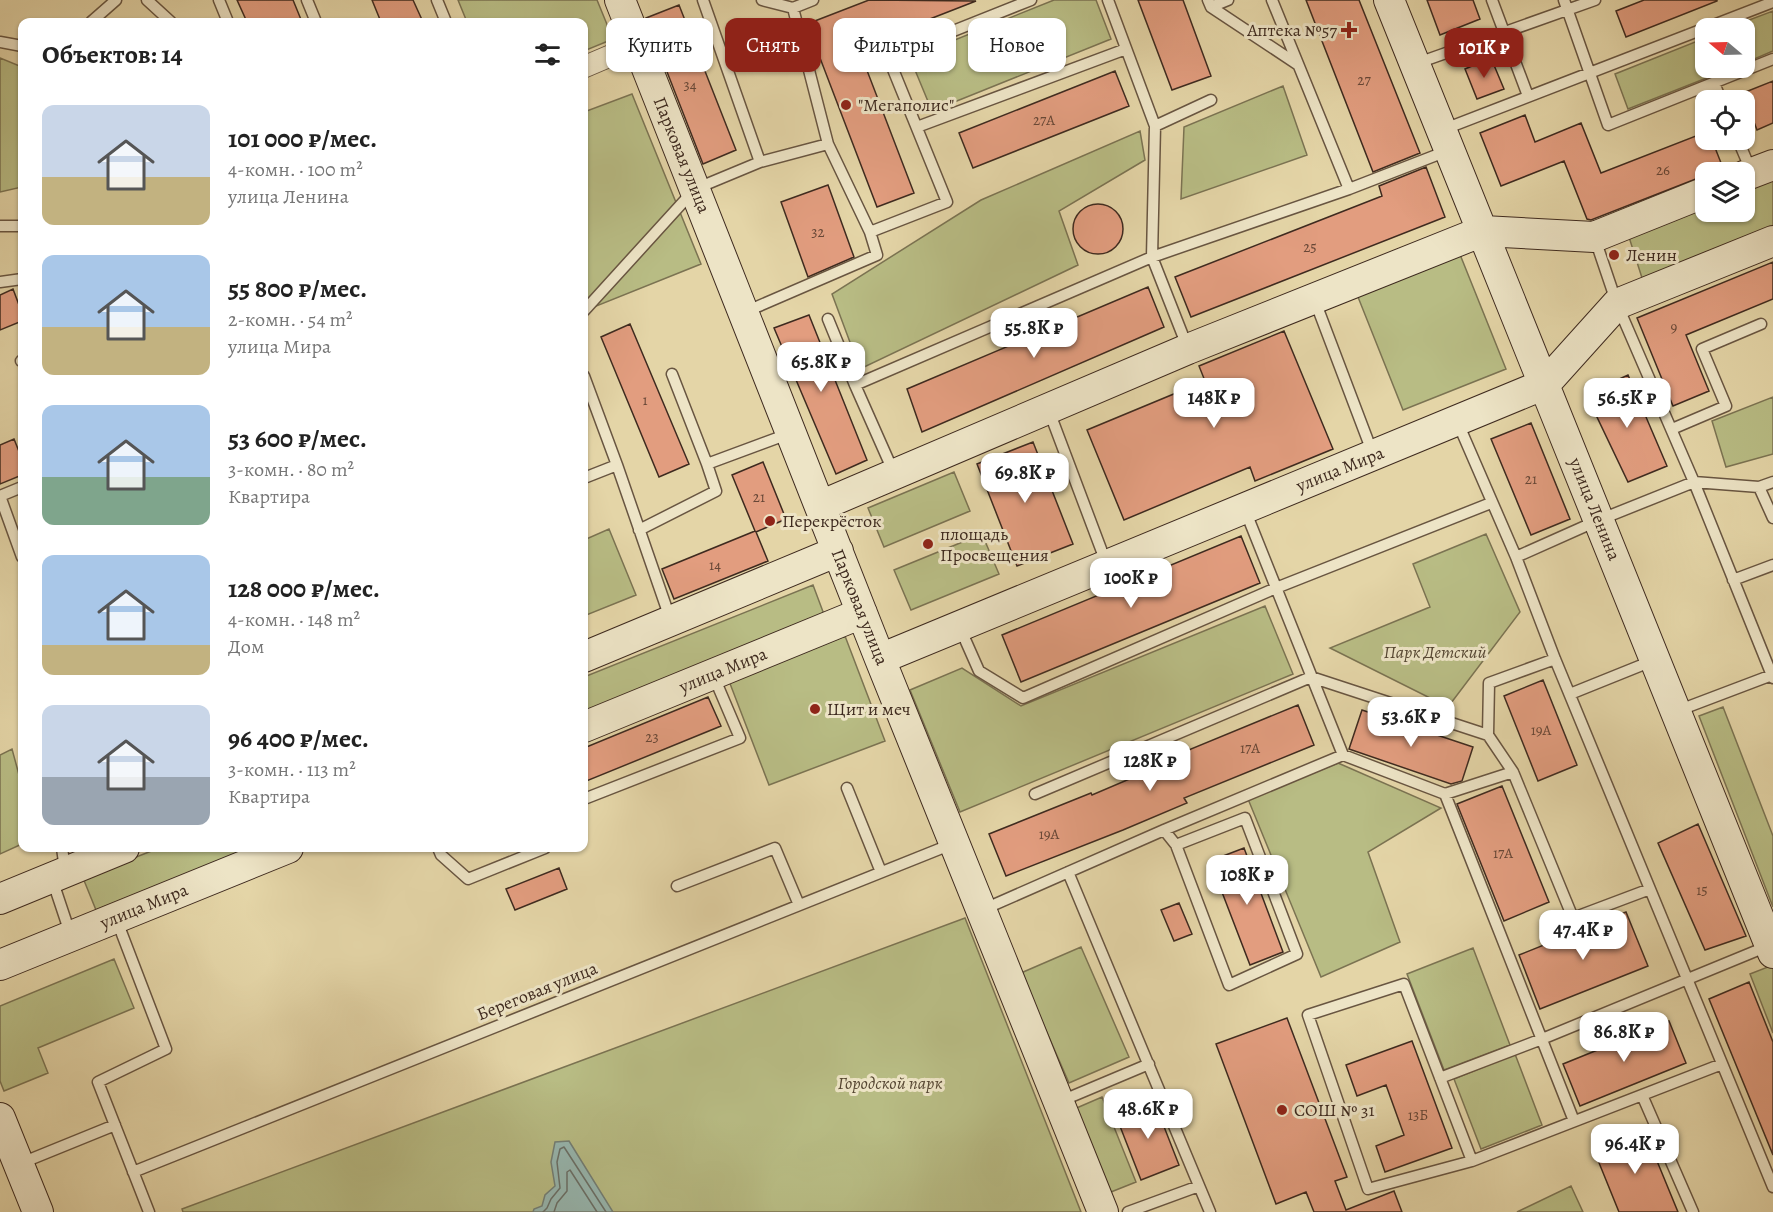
<!DOCTYPE html>
<html lang="ru">
<meta charset="utf-8">
<style>
body{margin:0;font-family:Alegreya,serif;background:#f2f2f2;color:#222;height:100vh;display:flex;flex-direction:column;font-size:22px;white-space:nowrap}
*{box-sizing:border-box;margin:0}
p{font-size:20px;color:#767676}
.icon{flex:none;width:33px;height:33px;fill:none;stroke:currentColor;stroke-width:2;stroke-linecap:round;stroke-linejoin:round}
.map{position:relative;flex:1;overflow:hidden}
.sheet{position:absolute;left:18px;top:18px;width:570px;height:834px;display:flex;flex-direction:column;background:#fff;border-radius:12px;box-shadow:0 2px 4px #0004}
.sheet>*{flex:none}
.top-card{position:absolute;left:606px;top:18px;width:570px;height:54px;display:flex;gap:12px}
.needle{width:39px;rotate:289deg}
.buttons{position:absolute;left:1695px;top:18px;display:grid;gap:12px}
.buttons a{display:grid;place-items:center;width:60px;height:60px;border-radius:12px;background:#fff;box-shadow:0 2px 4px #0004;font-size:30px}
.price{position:absolute;translate:-50% -51px;padding:0 14px;border-radius:12px;background:#fff;color:#222;font-size:20px;line-height:39px;filter:drop-shadow(0 2px 3px #0008)}
.price::after{content:'';position:absolute;left:50%;top:36px;width:18px;height:14px;margin-left:-9px;background:inherit;clip-path:polygon(0 0,100% 0,50% 100%)}
.price.on{background:#8f2418;color:#fff}
ul{padding:0;list-style:none}
li{display:flex;align-items:center;gap:18px;height:150px;padding:0 24px}
li span{display:grid;place-items:center;flex:none;width:168px;height:120px;border-radius:12px;color:#555}
li>.icon{margin-inline-start:auto}
span .icon{width:72px;height:72px;fill:#fffc;stroke-width:1}
li b{font-size:26px}
h2{display:flex;justify-content:space-between;align-items:center;height:72px;padding:0 24px;font-size:26px}
.chip{padding:0 21px;border-radius:12px;background:#fff;box-shadow:0 2px 4px #0004;font-size:21px;line-height:54px}
.chip.on{background:#8f2418;color:#fff}
.map>svg:first-child{display:block}
.green{fill:#b8bc84;stroke:#7b7352;stroke-width:1.5}
.water{fill:#97b7b0;stroke:#737f76;stroke-width:1.5}
.lines{fill:none;stroke-linecap:round;stroke-linejoin:round}
.shore{stroke:#6a7068;stroke-width:1.5}
.building{fill:#e29d7f;stroke:#3e2a1f;stroke-width:1.5}
.lane-casing{stroke:#685541;stroke-width:13}
.street-casing{stroke:#685541;stroke-width:23}
.secondary-casing{stroke:#3e2a1f;stroke-width:32}
.lane{stroke:#ede4c6;stroke-width:10}
.street{stroke:#ede4c6;stroke-width:21}
.secondary{stroke:#ede4c6;stroke-width:30}
.poi-dot{fill:#8f2418;stroke:#ede4c6;stroke-width:2}
.labels{text-anchor:middle;dominant-baseline:central;stroke-width:6;stroke-linejoin:round;paint-order:stroke}
.number-label{font-size:15px;fill:#674737}
.poi-label{font-size:18px;fill:#3e2a1f;stroke:#ede4c6;text-anchor:start}
.street-label{font-size:18px;fill:#3e2a1f;stroke:#ede4c6}
.park-label{font-size:18px;font-style:italic;fill:#564733;stroke:#ede4c6}
</style>
<div class="map">
<svg width="1773" height="1212" viewBox="0 0 1773 1212">
<rect width="100%" height="100%" fill="#e4d5a7"/>
<filter id="stains"><feTurbulence type="fractalNoise" baseFrequency=".00333" numOctaves="4"/><feColorMatrix values="0 0 0 0 .2 0 0 0 0 .09 0 0 0 0 .02 0 0 0 .5 -.17"/></filter>
<radialGradient id="worn" r=".72"><stop offset=".6" stop-color="#630" stop-opacity="0"/><stop offset="1" stop-color="#630" stop-opacity=".3"/></radialGradient>
<path class="green" d="M458,0H597L613,39L584,51V22H467Z
M1054,0H1096L1111,39L932,111L910,58Z
M1773,11V51L1745,63L1744,28H1728Z
M1705,38L1706,68H1732L1628,109L1615,74Z
M0,58L22,67V187L0,192Z
M1283,86L1307,155L1181,199L1184,127Z
M632,94L701,264L584,311V112Z
M1140,131L1145,160L1059,211L1078,265L860,369L832,294L981,200Z
M1773,177V229L1643,281L1628,234L1705,204L1706,212H1744L1745,189Z
M1459,252L1506,369L1403,410L1356,292Z
M1773,397V454L1726,467L1712,421Z
M954,472L970,511L884,547L868,508Z
M609,529L636,595L584,616V540Z
M982,534L999,574L911,610L894,570Z
M1486,534L1520,612L1448,707L1330,648L1430,607L1413,564Z
M813,585L825,617L584,714V677Z
M1265,606L1293,674L960,812L910,690L962,668L1021,706Z
M845,636L885,741L769,785L729,681Z
M1723,707L1773,836V907L1699,716Z
M12,749L22,786V844L0,854V755Z
M1338,763L1441,808L1368,852L1400,942L1321,977L1248,799Z
M159,848H251L96,910L83,878Z
M965,918L1081,1212H183L182,1209Z
M1081,947L1129,1057L1069,1083L1021,973Z
M1473,948L1510,1045L1444,1070L1407,974Z
M114,959L134,1008L38,1048L48,1073L4,1091L0,1081V1006Z
M1773,965V1033L1750,974Z
M1515,1054L1542,1125L1481,1149L1454,1079Z
M1102,1097L1136,1182L1106,1194L1072,1110Z
M1571,1186L1583,1212H1517Z"/>
<path class="water" d="M569,1141L613,1212H533L534,1209L542,1206L545,1195L555,1186L551,1162L555,1142Z"/>
<g class="lines">
<path class="shore" d="M543,1212L547,1208L551,1199L560,1188L557,1162L560,1149L564,1147L606,1212
M554,1212L557,1203L567,1191V1172L570,1170L597,1212"/>
</g>
<path class="building" d="M237,0H293L302,22H247Z
M372,0H413L423,22H381Z
M869,0L976,1L858,47L914,193L877,207L807,24Z
M1138,0H1183L1211,76L1172,90Z
M1306,0H1359L1420,153L1373,172Z
M1427,0H1473L1480,19L1440,35Z
M1644,0H1717V1L1626,37L1616,11Z
M679,5L736,150L703,164L646,18Z
M1491,58L1504,89L1477,99L1465,69Z
M1115,71L1129,106L973,168L959,133Z
M1773,81V123L1757,130L1743,93Z
M1525,115L1535,142L1581,123L1601,173L1706,132V140H1712L1723,168L1712,172H1706V175L1591,220L1587,219L1564,161L1501,186L1480,133Z
M1426,167L1445,217L1191,317L1175,277L1382,196L1379,186Z
M828,185L854,257L808,277L781,202Z
M1073 229a25 25 0 1 1 50 0a25 25 0 1 1-50 0Z
M1773,262V299L1686,335L1709,391L1673,406L1637,318Z
M1148,287L1164,327L922,432L907,389Z
M13,289L22,313V321L0,330V295Z
M809,315L867,460L836,474L774,328Z
M630,324L689,464L659,477L601,337Z
M1284,331L1333,449L1255,481L1250,467L1124,520L1087,430L1205,381L1199,366Z
M1628,375L1667,466L1628,482L1586,394Z
M1531,423L1570,519L1531,535L1491,439Z
M14,439L22,459V475L0,484V445Z
M1033,442L1073,544L1017,566L977,464Z
M763,462L786,519L756,532L768,561L674,599L662,569L755,531L732,475Z
M1241,536L1260,583L1021,682L1002,635Z
M1543,680L1577,765L1538,781L1504,696Z
M708,697L721,726L584,782V748Z
M1298,705L1314,745L1184,798L1187,803L1123,830L1006,876L989,834L1091,793L1092,795L1188,754L1186,751Z
M1362,710L1473,747L1462,781L1451,784L1349,749Z
M1502,786L1549,902L1504,921L1457,804Z
M1698,824L1746,936L1705,950L1658,843Z
M1244,848L1283,952L1250,965L1210,861Z
M559,868L567,889L515,910L506,889Z
M1179,903L1192,934L1174,941L1161,910Z
M1626,912L1648,966L1540,1009L1519,955Z
M1749,982L1773,1042V1155L1709,999Z
M1287,1018L1347,1177L1335,1181L1346,1210L1394,1191L1402,1212H1314L1306,1192L1276,1204L1216,1044Z
M1669,1021L1686,1063L1580,1106L1563,1064Z
M1412,1041L1452,1148L1385,1172L1376,1146L1404,1135L1386,1085L1357,1096L1346,1065Z
M1154,1101L1179,1165L1141,1180L1116,1116Z
M1643,1127L1678,1212H1619L1593,1148Z"/>
<g class="lines">
<defs>
<path id="lane" d="M147,0L171,22
M219,0L228,22
M307,0L316,22
M437,0L446,22
M762,0L793,8
M813,0L793,8L828,144
M1108,0L1155,126L1211,100
M1208,0L1211,7L1297,64
M1492,0L1528,96
M1564,0L1608,125L1773,59
M1211,7L1228,0
M91,22L116,0
M0,42L22,46
M1415,64L1595,0
M1714,83L1721,100
M1155,126L1152,257L1187,346
M917,127L1126,49
M1442,130L1773,2
M1738,140L1752,173
M1349,189L1447,151
M0,226H22
M870,232L947,202L888,57L1031,0
M1595,239L1617,304L1694,482L1773,678
M0,282L22,279
M1315,301L1373,454
M584,311L695,189L760,162L703,0
M745,312L877,255L870,232L828,144L760,162
M828,319L855,385L1152,257L1349,189L1272,0
M21,361L22,360
M584,376L617,465
M855,385L894,473
M1049,411L1107,565
M1457,421L1516,557L1555,659L1773,1187
M1672,429L1726,406L1702,349L1761,324
M707,464L788,434
M584,478L617,465L670,618
M1759,487L1773,518
M0,496L22,557
M0,496L22,487
M1245,510L1343,755
M639,530L716,491L707,464L672,374
M1516,557L1599,520L1694,482L1759,487L1773,482
M1733,580L1773,565
M960,628L979,671L1023,698L1276,588L1491,503
M1570,694L1652,661
M1677,711L1772,675
M1488,735L1489,683L1555,659
M847,788L881,872
M1035,794L1311,677L1488,735L1513,772
M1445,794L1574,1121
M584,799L740,738L714,677
M1164,830L1176,845L1229,985L1297,954L1245,818L1176,845
M62,848L65,869
M438,848L441,855L468,879L545,848
M1068,872L1210,1212
M52,879L71,936
M677,886L775,848L799,905
M982,910L1164,830L1343,755L1445,794L1513,772L1573,918L1650,889
M117,921L166,1049L98,1082L149,1212
M1440,1078L1542,1039L1768,946
M1642,1095L1693,1212
M1061,1101L1149,1064
M1472,1161L1404,984L1308,1015L1368,1189L1472,1161L1722,1064
M19,1164L115,1125
M133,1172L952,844
M1128,1212L1199,1186"/>
<path id="street" d="M584,67L638,44"/>
<path id="secondary" d="M620,0L880,659L1103,1212
M1389,0L1773,953
M1744,176L1773,165
M820,506L1188,349L1483,231L1594,237L1706,192
M584,657L838,551
M880,659L1545,384L1617,304L1773,241
M584,727L862,613
M0,899L124,848
M0,965L288,848
M0,1118L38,1212"/>
</defs>
<use href="#lane" class="lane-casing"/>
<use href="#street" class="street-casing"/>
<use href="#secondary" class="secondary-casing"/>
<use href="#lane" class="lane"/>
<use href="#street" class="street"/>
<use href="#secondary" class="secondary"/>
</g>
<g class="poi-dot">
<path d="M1346 21h6v6h6v6h-6v6h-6v-6h-6v-6h6z"/>
<circle cx="846" cy="105" r="6"/>
<circle cx="1614" cy="255" r="6"/>
<circle cx="770" cy="521" r="6"/>
<circle cx="928" cy="544" r="6"/>
<circle cx="815" cy="709" r="6"/>
<circle cx="1282" cy="1110" r="6"/>
</g>
<g class="labels">
<g class="number-label">
<text x="1364" y="80">27</text>
<text x="690" y="85">34</text>
<text x="1044" y="120">27А</text>
<text x="1663" y="170">26</text>
<text x="818" y="232">32</text>
<text x="1310" y="247">25</text>
<text x="1674" y="327">9</text>
<text x="645" y="400">1</text>
<text x="1531" y="479">21</text>
<text x="759" y="497">21</text>
<text x="715" y="565">14</text>
<text x="1541" y="730">19А</text>
<text x="652" y="737">23</text>
<text x="1250" y="748">17А</text>
<text x="1049" y="834">19А</text>
<text x="1503" y="853">17А</text>
<text x="1702" y="890">15</text>
<text x="1418" y="1115">13Б</text>
</g>
<g class="poi-label">
<text x="1337" y="30" text-anchor="end">Аптека №57</text>
<text x="858" y="105">"Мегаполис"</text>
<text x="1626" y="255">Ленин</text>
<text x="782" y="521">Перекрёсток</text>
<text x="940" y="534">площадь<tspan x="940" dy="21">Просвещения</tspan></text>
<text x="827" y="709">Щит и меч</text>
<text x="1294" y="1110">СОШ № 31</text>
</g>
<g class="street-label">
<text transform="translate(682 155) rotate(68)">Парковая улица</text>
<text transform="translate(1340 469) rotate(-22)">улица Мира</text>
<text transform="translate(1595 509) rotate(68)">улица Ленина</text>
<text transform="translate(860 607) rotate(68)">Парковая улица</text>
<text transform="translate(723 670) rotate(-22)">улица Мира</text>
<text transform="translate(144 906) rotate(-22)">улица Мира</text>
<text transform="translate(537 991) rotate(-22)">Береговая улица</text>
</g>
<g class="park-label">
<text x="1435" y="652">Парк Детский</text>
<text x="890" y="1083">Городской парк</text>
</g>
</g>
<rect width="100%" height="100%" filter="url(#stains)"/>
<rect width="100%" height="100%" fill="url(#worn)"/>
</svg>
<div class="buttons">
<a><svg class="needle" viewBox="-14 -14 28 28"><path d="M0-13l5 13h-10z" fill="#e53935"/><path d="M0 13l5-13h-10z" fill="#767676"/></svg></a>
<a><svg class="icon" aria-label="locate" viewBox="0 0 24 24"><circle cx="12" cy="12" r="6"/><path d="M12 2v4M12 18v4M2 12h4M18 12h4"/></svg></a>
<a><svg class="icon" aria-label="layers" viewBox="0 0 24 24"><path d="M12 4l9 5-9 5-9-5zM3 14l9 5 9-5"/></svg></a>
</div>
<b class="price on" style="left:1484px;top:79px">101K ₽</b>
<b class="price" style="left:1034px;top:359px">55.8K ₽</b>
<b class="price" style="left:821px;top:393px">65.8K ₽</b>
<b class="price" style="left:1214px;top:429px">148K ₽</b>
<b class="price" style="left:1627px;top:429px">56.5K ₽</b>
<b class="price" style="left:1025px;top:504px">69.8K ₽</b>
<b class="price" style="left:1131px;top:609px">100K ₽</b>
<b class="price" style="left:1411px;top:748px">53.6K ₽</b>
<b class="price" style="left:1150px;top:792px">128K ₽</b>
<b class="price" style="left:1247px;top:906px">108K ₽</b>
<b class="price" style="left:1583px;top:961px">47.4K ₽</b>
<b class="price" style="left:1624px;top:1063px">86.8K ₽</b>
<b class="price" style="left:1148px;top:1140px">48.6K ₽</b>
<b class="price" style="left:1635px;top:1175px">96.4K ₽</b>
<div class="top-card">
<a class="chip">Купить</a>
<a class="chip on">Снять</a>
<a class="chip">Фильтры</a>
<a class="chip">Новое</a>
</div>
<section class="sheet">
<h2>Объектов: 14<svg class="icon" aria-label="filters" viewBox="0 0 24 24"><path d="M4 7h16M4 17h16"/><circle cx="9" cy="7" r="2"/><circle cx="15" cy="17" r="2"/></svg></h2>
<ul>
<li><span style="background:linear-gradient(#c9d6e8 60%,#c2b280 0)"><svg class="icon" aria-label="home" viewBox="0 0 24 24"><path d="M3 11l9-7 9 7M6 9v11h12V9"/></svg></span><div><b>101 000 ₽/мес.</b><p>4-комн. · 100 m²</p><p>улица Ленина</p></div></li>
<li><span style="background:linear-gradient(#a9c7e8 60%,#c2b280 0)"><svg class="icon" aria-label="home" viewBox="0 0 24 24"><path d="M3 11l9-7 9 7M6 9v11h12V9"/></svg></span><div><b>55 800 ₽/мес.</b><p>2-комн. · 54 m²</p><p>улица Мира</p></div></li>
<li><span style="background:linear-gradient(#a9c7e8 60%,#7fa58c 0)"><svg class="icon" aria-label="home" viewBox="0 0 24 24"><path d="M3 11l9-7 9 7M6 9v11h12V9"/></svg></span><div><b>53 600 ₽/мес.</b><p>3-комн. · 80 m²</p><p>Квартира</p></div></li>
<li><span style="background:linear-gradient(#a9c7e8 75%,#c2b280 0)"><svg class="icon" aria-label="home" viewBox="0 0 24 24"><path d="M3 11l9-7 9 7M6 9v11h12V9"/></svg></span><div><b>128 000 ₽/мес.</b><p>4-комн. · 148 m²</p><p>Дом</p></div></li>
<li><span style="background:linear-gradient(#c9d6e8 60%,#9aa5b1 0)"><svg class="icon" aria-label="home" viewBox="0 0 24 24"><path d="M3 11l9-7 9 7M6 9v11h12V9"/></svg></span><div><b>96 400 ₽/мес.</b><p>3-комн. · 113 m²</p><p>Квартира</p></div></li>
</ul>
</section>
</div>
